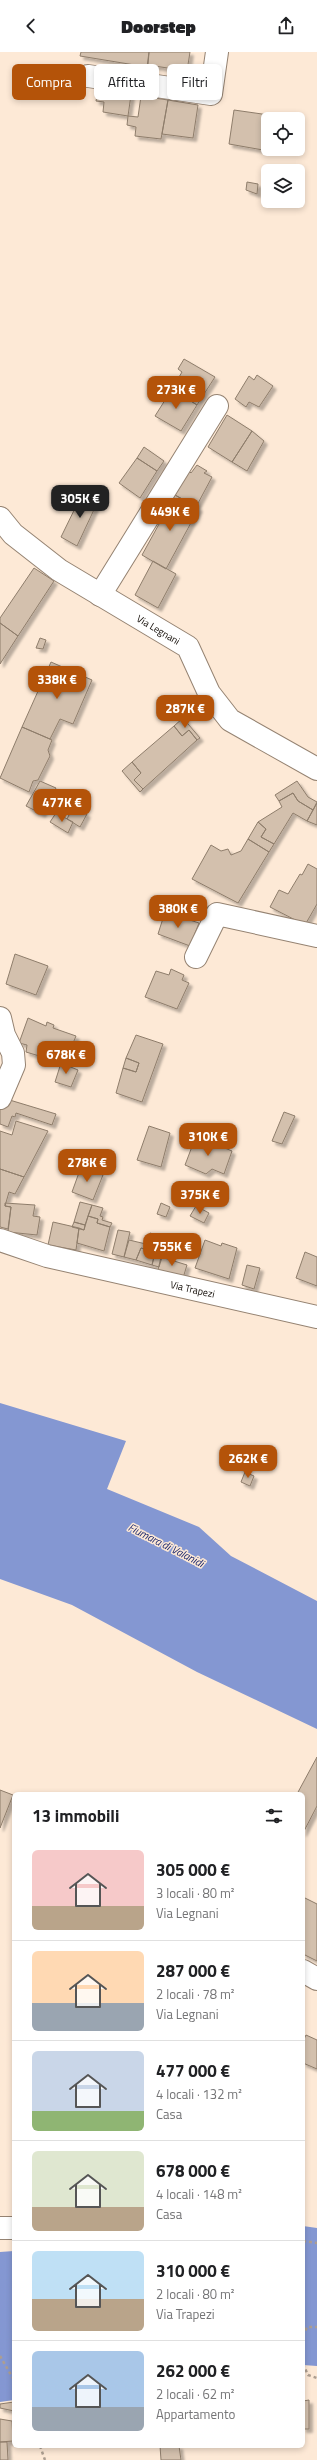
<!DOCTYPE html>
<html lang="it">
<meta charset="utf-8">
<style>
body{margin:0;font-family:"Titillium Web",sans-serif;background:#f6f6f6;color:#202124;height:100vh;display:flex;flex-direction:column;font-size:15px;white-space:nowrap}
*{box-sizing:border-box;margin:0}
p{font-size:13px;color:#757577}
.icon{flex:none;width:22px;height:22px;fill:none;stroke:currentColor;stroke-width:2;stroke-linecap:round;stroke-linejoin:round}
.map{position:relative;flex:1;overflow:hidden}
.panel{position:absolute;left:12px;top:1740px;width:293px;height:656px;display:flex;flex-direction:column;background:#fff;border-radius:6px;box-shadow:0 2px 6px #0003}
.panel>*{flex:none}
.guide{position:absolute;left:12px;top:12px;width:293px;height:36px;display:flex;gap:8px}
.controls{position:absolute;left:261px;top:60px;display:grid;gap:8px}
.controls a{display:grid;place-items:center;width:44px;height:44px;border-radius:6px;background:#fff;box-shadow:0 2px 6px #0003;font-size:20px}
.price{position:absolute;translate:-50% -34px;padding:0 9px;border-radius:8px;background:#b45309;color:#fff;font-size:13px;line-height:26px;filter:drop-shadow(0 1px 2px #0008)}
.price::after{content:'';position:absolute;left:50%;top:24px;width:12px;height:9px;margin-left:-6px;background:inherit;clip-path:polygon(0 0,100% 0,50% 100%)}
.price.active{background:#222;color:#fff}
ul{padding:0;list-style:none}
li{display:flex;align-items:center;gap:12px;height:100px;padding:0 20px}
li+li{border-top:1px solid #e0e0e0}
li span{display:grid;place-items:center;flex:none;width:112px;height:80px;border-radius:6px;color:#555}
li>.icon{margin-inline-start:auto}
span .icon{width:48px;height:48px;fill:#fffc;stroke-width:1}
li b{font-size:17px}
h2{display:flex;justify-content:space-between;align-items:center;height:48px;padding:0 20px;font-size:17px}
.pill{padding:0 14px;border-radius:6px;background:#fff;box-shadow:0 2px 6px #0003;font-size:14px;line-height:36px}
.pill.active{background:#b45309;color:#fff}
header{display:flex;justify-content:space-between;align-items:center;height:52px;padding:0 20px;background:#fff;font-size:18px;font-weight:800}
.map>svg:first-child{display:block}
.water{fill:#8497d2}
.building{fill:#d3c0ad;stroke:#8e7d6b;filter:url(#shadow)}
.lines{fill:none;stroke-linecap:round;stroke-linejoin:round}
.minor-casing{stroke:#958372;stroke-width:24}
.path{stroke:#ad9e90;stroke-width:2.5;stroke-dasharray:3 3;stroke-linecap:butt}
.minor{stroke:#fff;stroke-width:22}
.labels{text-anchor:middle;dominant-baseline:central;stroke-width:3;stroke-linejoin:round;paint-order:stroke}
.street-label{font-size:10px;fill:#140e08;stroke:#fde9d6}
.water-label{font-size:11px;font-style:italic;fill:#1e2a6f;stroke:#fde9d6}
</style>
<header><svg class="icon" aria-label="back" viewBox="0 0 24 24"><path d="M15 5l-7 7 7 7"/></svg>Doorstep<svg class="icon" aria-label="share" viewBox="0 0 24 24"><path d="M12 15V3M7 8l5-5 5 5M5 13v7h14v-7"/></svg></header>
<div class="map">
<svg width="317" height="2408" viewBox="0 0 317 2408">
<defs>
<filter id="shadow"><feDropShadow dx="3.5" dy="3.5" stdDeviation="1" flood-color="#0004"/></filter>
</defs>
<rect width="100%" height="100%" fill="#fde9d6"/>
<path class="water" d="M0,1351L126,1389L107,1437L199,1475L231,1504L317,1549V1677L197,1620L72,1553L0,1527Z
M303,2174L317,2176V2314L303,2313Z
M14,2199V2348L0,2350V2200Z"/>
<path class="building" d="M81,0H149L147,15L80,4Z
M149,0H190L187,19L148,13Z
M98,38L131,43L128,64L103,60L104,50L96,49Z
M141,44L168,48L161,87L135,84L136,75L127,73L128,64L138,65Z
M168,48L198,53L193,86L162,82Z
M234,58L269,63L263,98L229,92Z
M247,130L258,132L257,142L246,138Z
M184,307L215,325L197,353L172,337L182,320L178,317Z
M257,323L273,334L259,355L249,350L246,355L235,347L249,324L254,328Z
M172,337L197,353L181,379L155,364Z
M227,363L252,379L232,410L208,395Z
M252,379L264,389L247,419L232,410Z
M144,395L164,409L157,419L137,406Z
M137,406L157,419L140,446L119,431Z
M197,413L207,419L204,421L212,425L196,455L175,443L189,419L191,421Z
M83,440L99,447L77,494L61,485Z
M175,443L199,456L166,517L142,503Z
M153,509L176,522L158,556L135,543Z
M34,516L54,529L18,584L0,571V566Z
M0,571L18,584L0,612Z
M40,586L46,588L43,597L36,596Z
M51,610L92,628L73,672L60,667L50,687L22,675Z
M183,666L200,686L197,688L189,678L182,684L174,674Z
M174,674L182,684L189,678L197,688L143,737L134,728L141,721L132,710Z
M22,675L52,688L48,698L50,704L38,728L33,729L29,740L0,726Z
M132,710L141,721L134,728L143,737L140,740L122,719Z
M40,729L56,736L42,762L26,754Z
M297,729L308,745L317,750L313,758L298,749L293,741L279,749L275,743Z
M293,741L298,749L313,758L307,769L293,761L274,792L261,785L266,777L258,770L282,755L279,749Z
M317,751V773L307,769Z
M73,755L87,762L80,775L67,767Z
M56,761L73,770L68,781L50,770Z
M258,770L266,777L261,785L274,792L269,800L248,787Z
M248,787L269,800L238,851L192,827L211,793L221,799L228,797L231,803L241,799Z
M308,812L317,817V852L305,873L270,855L279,838L288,842L300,822L302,823Z
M165,860L199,871L190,894L158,882Z
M15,902L48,914L36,943L6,932Z
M171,917L184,923L182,928L189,931L177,957L145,945L156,919L169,923Z
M28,966L46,974L47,970L54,973L53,976L76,984L66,1008L48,1001L46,1006L26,1000L27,993L19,991Z
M136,983L163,992L142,1050L116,1041L123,1016L136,1020L139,1011L126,1006Z
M126,1006L139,1011L136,1020L123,1016Z
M61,1011L78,1018L71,1035L55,1030Z
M3,1046L56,1062L52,1073L16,1061L15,1065L12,1064L8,1075L0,1072V1054Z
M284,1060L295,1064L282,1092L272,1089Z
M16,1069L48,1079L24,1125L0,1117V1079L12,1083Z
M149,1074L170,1081L161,1115L137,1108Z
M196,1084L232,1099L224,1122L212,1117L206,1122L185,1113Z
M96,1102L108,1107L105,1118L93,1113Z
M81,1115L103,1123L93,1148L72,1140Z
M0,1117L24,1125L15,1142L9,1140L5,1154L11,1155L8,1177L0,1175Z
M80,1150L92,1153L85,1173L74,1170Z
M5,1151L35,1153L33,1164L40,1165L37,1183L8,1180L11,1155L5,1154Z
M161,1151L170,1155L166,1165L157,1162Z
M92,1153L103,1156L100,1164L103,1165L102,1168L112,1171L110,1175L97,1171L98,1167L88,1164Z
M196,1154L209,1161L204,1171L190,1164Z
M88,1164L98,1167L97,1171L110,1175L104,1199L77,1191L79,1176L84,1178Z
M53,1170L79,1176L76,1198L48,1193Z
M74,1170L85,1173L84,1178L72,1175Z
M118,1178L130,1180L124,1205L112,1202Z
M150,1181L160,1184L155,1200L141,1196L136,1208L124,1205L129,1188L146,1192Z
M205,1188L221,1194L222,1191L237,1196L229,1227L195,1216Z
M158,1190L166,1192L159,1215L152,1213Z
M141,1196L155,1200L152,1213L136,1208Z
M305,1200L317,1205V1234L296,1226Z
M161,1205L187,1213L183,1226L158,1218Z
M247,1213L260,1216L254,1237L242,1233Z
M245,1420L254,1424L250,1434L241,1430Z
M317,1705V1754L303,1781V1742H297Z
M0,1738L13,1743L0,1776Z
M303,1845L317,1852V1909L303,1902Z
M306,1983L317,1988V2017L303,2011V1989Z
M309,2348V2377H303V2349Z
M14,2350V2359L0,2356V2352Z
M0,2367L12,2369L13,2389L0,2390Z
M0,2390H7L8,2408H0Z
M160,2394H179L181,2408H161Z"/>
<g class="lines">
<defs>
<g id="minor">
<path d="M88,24L211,42L217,0"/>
<path id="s1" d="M0,466L13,482L59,518L188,595L209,641L230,668L317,717"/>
<path d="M100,543L217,354"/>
<path d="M196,905L217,862L317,884"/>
<path d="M0,966L4,983L13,1001L14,1013L0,1046"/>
<path id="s2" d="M0,1188L47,1204L317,1265"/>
<path d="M303,1919L317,1927"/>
<path d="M0,2176H14"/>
</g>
</defs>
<use href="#minor" class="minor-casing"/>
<path class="path" d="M303,2189L317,2191
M303,2284L307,2275H317
M0,2304L14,2328
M303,2312L308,2323L317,2326
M40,2394L45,2408"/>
<use href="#minor" class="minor"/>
</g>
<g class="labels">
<g class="street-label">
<text stroke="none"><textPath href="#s1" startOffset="195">Via Legnani</textPath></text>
<text stroke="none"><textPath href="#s2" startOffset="199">Via Trapezi</textPath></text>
</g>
<g class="water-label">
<text transform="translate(166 1493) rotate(27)">Fiumara di Valanidi</text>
</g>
</g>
</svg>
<div class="controls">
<a><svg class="icon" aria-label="locate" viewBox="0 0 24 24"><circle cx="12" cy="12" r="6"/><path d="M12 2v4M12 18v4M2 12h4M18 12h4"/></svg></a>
<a><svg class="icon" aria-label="layers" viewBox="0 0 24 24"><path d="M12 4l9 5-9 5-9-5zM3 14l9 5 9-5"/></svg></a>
</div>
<b class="price" style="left:176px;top:358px">273K €</b>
<b class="price active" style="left:80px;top:467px">305K €</b>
<b class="price" style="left:170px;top:480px">449K €</b>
<b class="price" style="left:57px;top:648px">338K €</b>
<b class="price" style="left:185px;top:677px">287K €</b>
<b class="price" style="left:62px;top:771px">477K €</b>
<b class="price" style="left:178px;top:877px">380K €</b>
<b class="price" style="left:66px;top:1023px">678K €</b>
<b class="price" style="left:208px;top:1105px">310K €</b>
<b class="price" style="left:87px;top:1131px">278K €</b>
<b class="price" style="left:200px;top:1163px">375K €</b>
<b class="price" style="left:172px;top:1215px">755K €</b>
<b class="price" style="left:248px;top:1427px">262K €</b>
<div class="guide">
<a class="pill active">Compra</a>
<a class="pill">Affitta</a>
<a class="pill">Filtri</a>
</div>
<section class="panel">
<h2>13 immobili<svg class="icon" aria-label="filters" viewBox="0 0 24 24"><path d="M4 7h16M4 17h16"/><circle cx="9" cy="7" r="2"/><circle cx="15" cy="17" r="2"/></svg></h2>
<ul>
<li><span style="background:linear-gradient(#f6c9c9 70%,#b9a48a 0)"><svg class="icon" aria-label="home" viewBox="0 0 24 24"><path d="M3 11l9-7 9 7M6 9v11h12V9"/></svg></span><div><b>305 000 €</b><p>3 locali · 80 m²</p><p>Via Legnani</p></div></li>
<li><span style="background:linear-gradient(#ffd9b3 65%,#9aa5b1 0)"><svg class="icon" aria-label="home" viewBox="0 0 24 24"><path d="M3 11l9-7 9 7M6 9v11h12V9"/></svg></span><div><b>287 000 €</b><p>2 locali · 78 m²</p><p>Via Legnani</p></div></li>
<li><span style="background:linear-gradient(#c9d6e8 75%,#8fb573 0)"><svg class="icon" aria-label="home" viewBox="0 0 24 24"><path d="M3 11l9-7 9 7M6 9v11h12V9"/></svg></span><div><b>477 000 €</b><p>4 locali · 132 m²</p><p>Casa</p></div></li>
<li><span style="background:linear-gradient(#dfe7d0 70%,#b9a48a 0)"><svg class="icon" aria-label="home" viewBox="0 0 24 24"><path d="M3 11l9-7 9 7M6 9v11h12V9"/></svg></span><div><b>678 000 €</b><p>4 locali · 148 m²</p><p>Casa</p></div></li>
<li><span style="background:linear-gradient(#bfe0f5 60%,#b9a48a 0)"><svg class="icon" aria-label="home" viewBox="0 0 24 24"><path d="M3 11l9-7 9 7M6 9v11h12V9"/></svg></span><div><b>310 000 €</b><p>2 locali · 80 m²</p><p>Via Trapezi</p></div></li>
<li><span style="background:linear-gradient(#a9c7e8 70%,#9aa5b1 0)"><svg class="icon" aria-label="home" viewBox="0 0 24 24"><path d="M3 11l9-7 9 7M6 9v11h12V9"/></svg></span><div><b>262 000 €</b><p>2 locali · 62 m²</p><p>Appartamento</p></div></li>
</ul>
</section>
</div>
